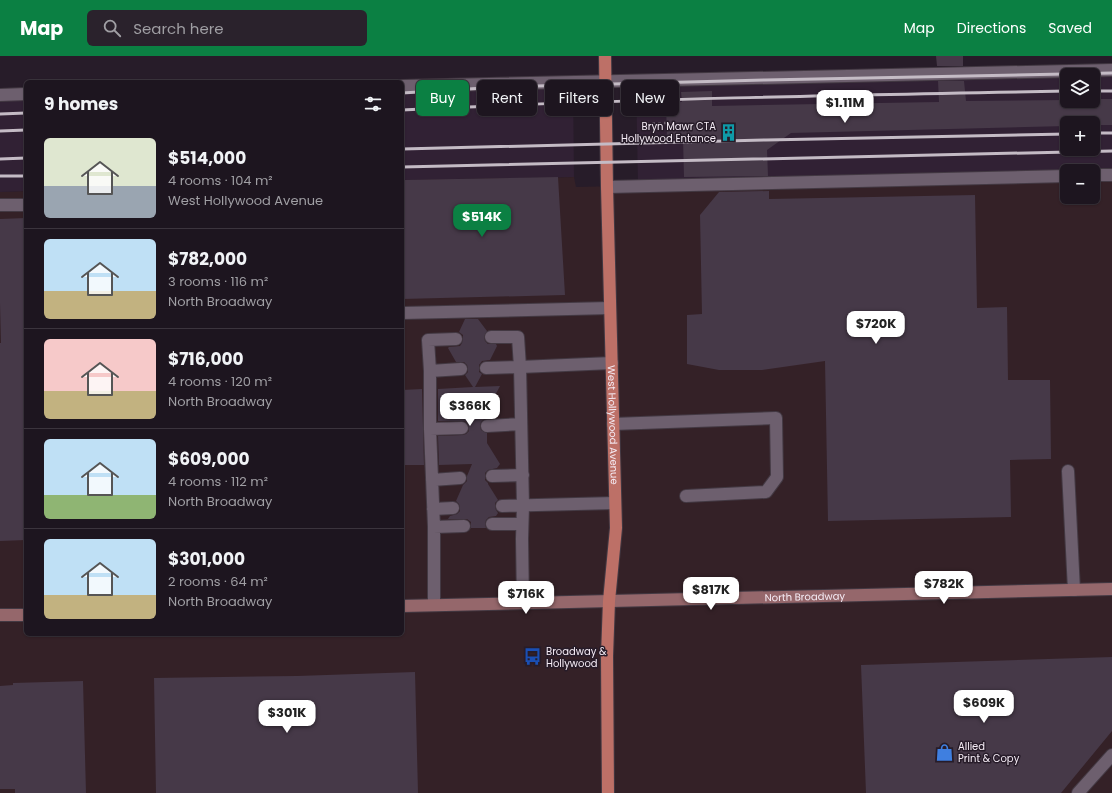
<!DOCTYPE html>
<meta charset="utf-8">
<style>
body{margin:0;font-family:Poppins,sans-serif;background:#2a222c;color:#f1f3f6;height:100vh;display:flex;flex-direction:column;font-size:15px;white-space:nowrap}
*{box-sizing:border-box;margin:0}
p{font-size:13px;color:#a09fa4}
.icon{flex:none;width:22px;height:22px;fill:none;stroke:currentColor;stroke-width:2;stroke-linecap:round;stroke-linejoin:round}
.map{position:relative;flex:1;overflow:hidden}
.side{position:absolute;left:24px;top:24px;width:380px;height:556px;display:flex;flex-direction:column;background:#1d151f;border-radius:6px;box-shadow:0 1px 3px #0004,0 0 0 1px #3b343d}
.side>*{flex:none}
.banner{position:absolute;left:416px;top:24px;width:380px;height:36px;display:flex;gap:8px}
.controls{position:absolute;left:1060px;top:12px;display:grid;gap:8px}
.controls a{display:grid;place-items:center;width:40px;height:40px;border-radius:6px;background:#1d151f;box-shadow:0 1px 3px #0004,0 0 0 1px #3b343d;font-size:20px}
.price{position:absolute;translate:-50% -34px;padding:0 9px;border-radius:8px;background:#fff;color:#222;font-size:13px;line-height:26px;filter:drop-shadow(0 1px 2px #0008)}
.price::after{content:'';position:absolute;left:50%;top:24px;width:12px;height:9px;margin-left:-6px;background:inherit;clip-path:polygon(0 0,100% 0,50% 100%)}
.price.current{background:#0b8043;color:#fff}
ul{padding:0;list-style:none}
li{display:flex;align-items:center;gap:12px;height:100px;padding:0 20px}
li+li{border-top:1px solid #3b343d}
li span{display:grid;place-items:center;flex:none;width:112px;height:80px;border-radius:6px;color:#555}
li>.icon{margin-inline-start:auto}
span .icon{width:48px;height:48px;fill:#fffc;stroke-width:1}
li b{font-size:17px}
h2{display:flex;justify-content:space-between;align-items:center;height:48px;padding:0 20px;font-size:17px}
.tag{padding:0 14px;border-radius:6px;background:#1d151f;box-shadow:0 1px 3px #0004,0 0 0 1px #3b343d;font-size:14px;line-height:36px}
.tag.current{background:#0b8043;color:#fff}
header{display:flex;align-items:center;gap:24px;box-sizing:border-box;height:56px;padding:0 20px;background:#0b8043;color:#fff}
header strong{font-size:19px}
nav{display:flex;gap:22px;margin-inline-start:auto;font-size:14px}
.search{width:280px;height:36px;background:#2a222c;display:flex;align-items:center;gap:10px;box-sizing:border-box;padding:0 14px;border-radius:6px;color:#a09fa4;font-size:15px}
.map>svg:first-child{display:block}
.commercial{fill:#342127}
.built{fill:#312134;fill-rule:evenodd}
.building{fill:#463948}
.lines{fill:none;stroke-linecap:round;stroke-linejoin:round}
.service-casing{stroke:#433943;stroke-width:14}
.secondary-casing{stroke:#433943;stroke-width:14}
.primary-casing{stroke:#433943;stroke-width:14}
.path{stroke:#6b606c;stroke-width:2.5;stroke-dasharray:3 3;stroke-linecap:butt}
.service{stroke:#6d5f6e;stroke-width:12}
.secondary{stroke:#95676b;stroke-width:12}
.primary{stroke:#bd7067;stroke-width:12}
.rail{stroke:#c4bbc5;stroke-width:3}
.labels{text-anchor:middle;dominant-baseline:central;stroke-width:3;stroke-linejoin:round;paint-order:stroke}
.poi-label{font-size:10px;fill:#f6edf6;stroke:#271c29;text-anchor:start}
.street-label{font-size:10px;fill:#f6edf6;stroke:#271c29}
</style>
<header>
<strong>Map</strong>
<div class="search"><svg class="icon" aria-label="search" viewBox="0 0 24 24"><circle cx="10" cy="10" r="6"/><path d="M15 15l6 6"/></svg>Search here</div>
<nav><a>Map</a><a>Directions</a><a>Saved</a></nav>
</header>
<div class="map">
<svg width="1112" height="737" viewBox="0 0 1112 737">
<rect width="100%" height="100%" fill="#271c29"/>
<path class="commercial" d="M1093,119H1112V737H0V136L26,135V578H402V124L574,121L576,131L1067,120V141H1093Z"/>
<path class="built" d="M1112,14V119L1093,115H1067L638,130L636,24ZM1067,19H1093V45H1067ZM1067,67H1093V93H1067Z
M573,26L574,121L402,124V30Z
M26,38V135L0,136V39Z"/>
<path class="building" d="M936,0H963V10H937Z
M938,25H964L966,45L1067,44V45H1093V43H1112V69H1093V67H1067V70L791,77L767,94L768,120L684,121L683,83H667L666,47L682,46L681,36L712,35V50L939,46Z
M558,121L565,239L402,243V124Z
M769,135V143L975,139L977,252L1007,251L1008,324H1050L1051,403L1010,404L1011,461L828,465L825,305L762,314H719L687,308V259L702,258L700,159L719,136Z
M26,162V484L0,485V287H1L0,247V163Z
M465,263H478L487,275L484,281L485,285L488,288H496L497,290L490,304L482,305L479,309V316L482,318L475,331L500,330L487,355V362L483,364L481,366L480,370L481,374L487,377V387L500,408L497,412L488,414L485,417V424L488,427V428L498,444L495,447V451L496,454L498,457L496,460L489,461L486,464L485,468L486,472H471V466L467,463H448L450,460L457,458L460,455V452L459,448L456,445L463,429L467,425V420L472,408L439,409L438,380L463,379L466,378L469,375V372L468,368L465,365H438V333L473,331L465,319L468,316V312L467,309L464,306H456L448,292L449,291L460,290L462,287L463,283V279L459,276Z
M422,333L424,409H402V334Z
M1112,601V675L1061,737H866L861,609Z
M415,616L418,737H156L154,622L297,620Z
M83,625L86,737H15V733H0V630L13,629V627Z"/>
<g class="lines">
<defs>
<path id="service" d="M402,30L1112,14
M0,39L26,38
M1093,119H1112
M607,131L1067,120
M0,149H26
M402,257L610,252
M486,312L520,311L518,281H491
M430,315L461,313
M613,368L776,362L777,421L766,436L686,440
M487,370L521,368
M430,373L462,372
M1068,415L1074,534
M492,420L523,419
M432,424L460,422
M502,450L615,447
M433,453L453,452
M492,468H522
M434,471L464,470
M523,547L522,483L523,450L520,311L612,307
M434,549V471L430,373V315L428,284L456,283
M1078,737L1112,699"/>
<g id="secondary">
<path id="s1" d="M402,550L1112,533"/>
<path d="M0,559H26"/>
</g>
<g id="primary">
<path id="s2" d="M605,0L607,131L616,472L609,545L607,600L608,737"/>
</g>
</defs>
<use href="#service" class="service-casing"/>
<use href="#secondary" class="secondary-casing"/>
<use href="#primary" class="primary-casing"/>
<path class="path" d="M646,68L666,67"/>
<use href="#service" class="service"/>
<use href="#secondary" class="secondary"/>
<use href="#primary" class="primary"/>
<path class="rail" d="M1093,35H1112
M402,37L501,31L765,24L1112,17
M402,54C624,43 845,39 1067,35
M0,58L26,57
M0,75L26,74
M1093,77H1112
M402,93L766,84L1067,78
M0,103L26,102
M402,111L1112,95
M0,120H26"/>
</g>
<defs>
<symbol id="building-bare" viewBox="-9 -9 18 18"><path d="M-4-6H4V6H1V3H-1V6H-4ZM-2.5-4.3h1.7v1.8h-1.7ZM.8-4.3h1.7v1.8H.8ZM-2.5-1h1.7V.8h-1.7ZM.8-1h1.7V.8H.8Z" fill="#0f9aa8" stroke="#271c29" stroke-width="2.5" paint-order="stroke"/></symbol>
<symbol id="bus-bare" viewBox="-9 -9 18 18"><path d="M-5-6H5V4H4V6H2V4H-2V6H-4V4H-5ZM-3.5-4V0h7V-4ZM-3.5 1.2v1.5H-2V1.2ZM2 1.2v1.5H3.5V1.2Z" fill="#1a4fb4" stroke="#271c29" stroke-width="2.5" paint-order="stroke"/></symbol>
<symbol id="shop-bare" viewBox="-9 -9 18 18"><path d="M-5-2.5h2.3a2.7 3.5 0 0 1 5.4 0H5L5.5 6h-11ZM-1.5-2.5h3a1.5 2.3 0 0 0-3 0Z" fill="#3f7fe0" stroke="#271c29" stroke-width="2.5" paint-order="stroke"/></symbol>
</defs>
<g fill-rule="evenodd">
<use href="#building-bare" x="716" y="64" width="25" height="25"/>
<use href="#bus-bare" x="520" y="588" width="25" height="25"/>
<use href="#shop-bare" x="932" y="684" width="25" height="25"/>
</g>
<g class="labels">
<g class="poi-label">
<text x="716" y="70" text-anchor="end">Bryn Mawr CTA<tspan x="716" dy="12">Hollywood Entance</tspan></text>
<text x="546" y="595">Broadway &amp;<tspan x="546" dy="12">Hollywood</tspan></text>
<text x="958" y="690">Allied<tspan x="958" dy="12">Print &amp; Copy</tspan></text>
</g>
<g class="street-label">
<text stroke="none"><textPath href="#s2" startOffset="369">West Hollywood Avenue</textPath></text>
<text stroke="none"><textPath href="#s1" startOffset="403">North Broadway</textPath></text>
</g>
</g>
</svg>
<div class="controls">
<a><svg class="icon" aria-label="layers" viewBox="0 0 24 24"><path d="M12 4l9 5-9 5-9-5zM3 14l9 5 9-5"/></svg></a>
<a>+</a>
<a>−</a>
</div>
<b class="price" style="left:845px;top:68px">$1.11M</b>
<b class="price current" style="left:482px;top:182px">$514K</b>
<b class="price" style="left:876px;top:289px">$720K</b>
<b class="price" style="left:470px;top:371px">$366K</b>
<b class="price" style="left:944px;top:549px">$782K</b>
<b class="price" style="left:711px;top:555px">$817K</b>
<b class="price" style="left:526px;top:559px">$716K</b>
<b class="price" style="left:984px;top:668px">$609K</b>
<b class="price" style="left:287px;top:678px">$301K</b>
<div class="banner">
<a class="tag current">Buy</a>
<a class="tag">Rent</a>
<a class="tag">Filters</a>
<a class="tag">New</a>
</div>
<section class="side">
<h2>9 homes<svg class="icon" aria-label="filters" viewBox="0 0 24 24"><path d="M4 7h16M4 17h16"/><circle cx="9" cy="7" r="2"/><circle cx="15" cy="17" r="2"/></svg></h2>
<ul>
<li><span style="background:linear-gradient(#dfe7d0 60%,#9aa5b1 0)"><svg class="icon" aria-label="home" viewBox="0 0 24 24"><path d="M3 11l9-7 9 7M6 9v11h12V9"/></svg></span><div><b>$514,000</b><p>4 rooms · 104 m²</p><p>West Hollywood Avenue</p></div></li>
<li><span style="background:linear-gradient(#bfe0f5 65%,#c2b280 0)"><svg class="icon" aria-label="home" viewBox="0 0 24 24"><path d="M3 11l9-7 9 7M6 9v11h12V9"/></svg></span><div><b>$782,000</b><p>3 rooms · 116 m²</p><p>North Broadway</p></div></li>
<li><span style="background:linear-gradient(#f6c9c9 65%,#c2b280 0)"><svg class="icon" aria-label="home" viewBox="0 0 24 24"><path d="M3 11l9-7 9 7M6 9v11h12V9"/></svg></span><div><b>$716,000</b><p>4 rooms · 120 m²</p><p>North Broadway</p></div></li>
<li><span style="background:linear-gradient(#bfe0f5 70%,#8fb573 0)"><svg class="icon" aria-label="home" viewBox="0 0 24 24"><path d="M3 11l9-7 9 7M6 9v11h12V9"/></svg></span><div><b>$609,000</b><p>4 rooms · 112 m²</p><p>North Broadway</p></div></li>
<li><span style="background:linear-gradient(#bfe0f5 70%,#c2b280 0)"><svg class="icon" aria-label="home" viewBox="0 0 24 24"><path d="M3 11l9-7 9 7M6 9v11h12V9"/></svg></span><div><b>$301,000</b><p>2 rooms · 64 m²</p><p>North Broadway</p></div></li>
</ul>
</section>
</div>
